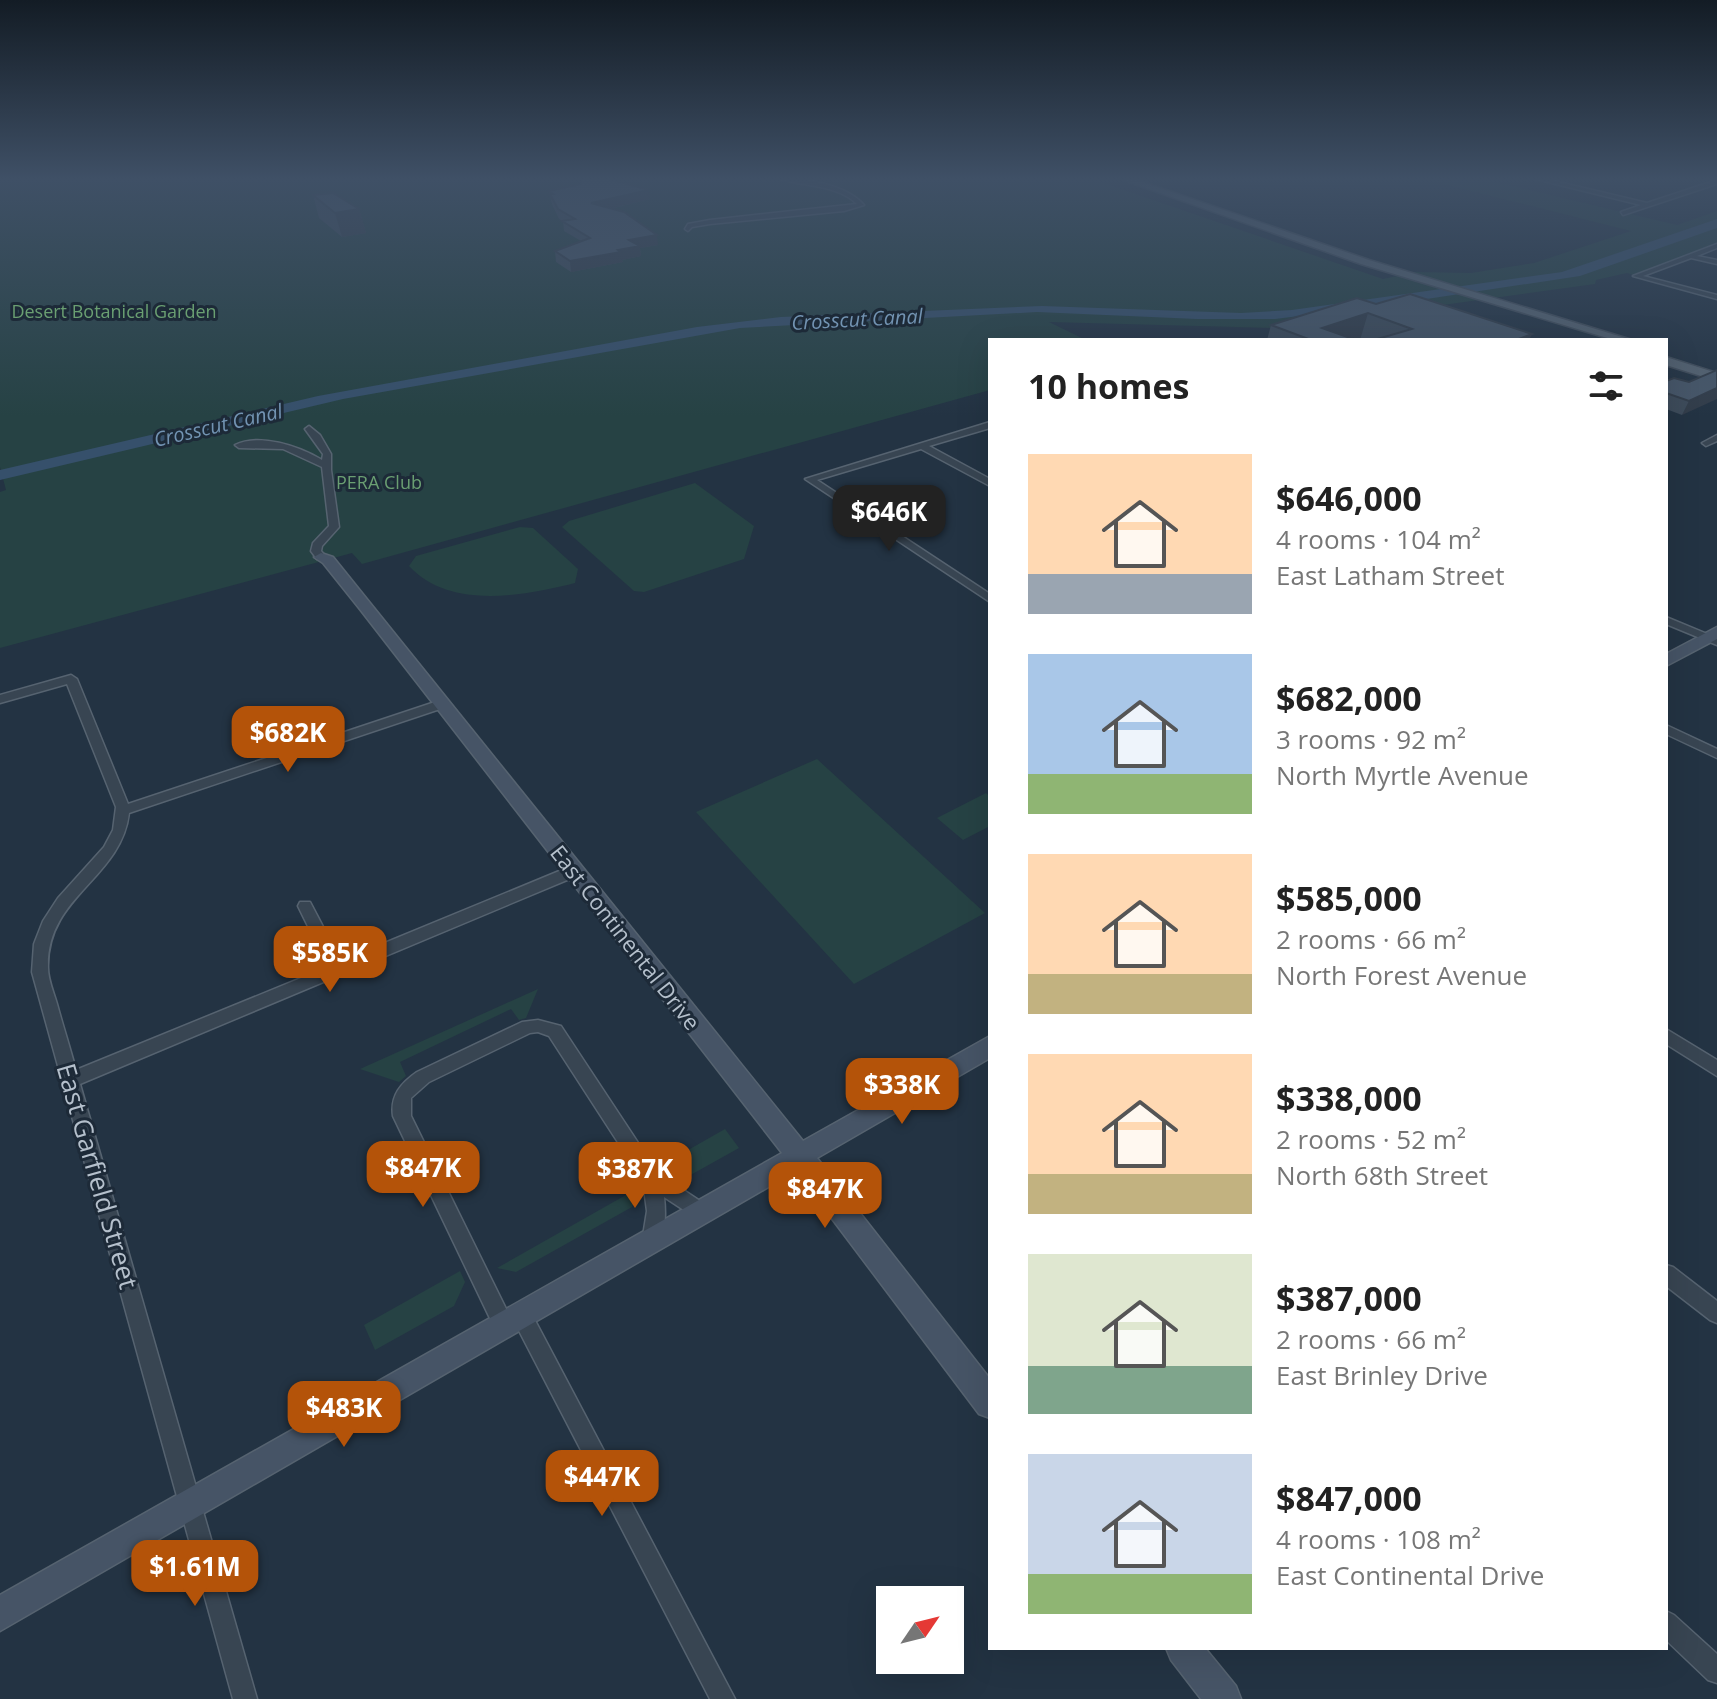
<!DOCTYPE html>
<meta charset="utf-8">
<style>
body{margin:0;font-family:"Open Sans",sans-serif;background:#f6f6f6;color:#222;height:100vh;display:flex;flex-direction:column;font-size:30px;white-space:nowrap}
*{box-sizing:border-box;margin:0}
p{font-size:26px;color:#767676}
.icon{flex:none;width:44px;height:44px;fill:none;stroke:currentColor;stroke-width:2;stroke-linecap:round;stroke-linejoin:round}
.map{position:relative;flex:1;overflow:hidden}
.sheet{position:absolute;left:988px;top:338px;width:680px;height:1312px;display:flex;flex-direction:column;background:#fff;border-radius:0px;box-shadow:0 8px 32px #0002}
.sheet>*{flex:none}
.needle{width:52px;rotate:55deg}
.controls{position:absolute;left:876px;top:1586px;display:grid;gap:16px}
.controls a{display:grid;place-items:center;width:88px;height:88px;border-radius:0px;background:#fff;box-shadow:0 8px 32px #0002;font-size:40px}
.price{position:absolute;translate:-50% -68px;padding:0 18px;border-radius:16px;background:#b45309;color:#fff;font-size:26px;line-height:52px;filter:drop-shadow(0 2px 4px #0008)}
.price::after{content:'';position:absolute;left:50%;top:48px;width:24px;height:18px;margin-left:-12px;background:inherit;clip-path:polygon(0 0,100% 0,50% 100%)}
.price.active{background:#222;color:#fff}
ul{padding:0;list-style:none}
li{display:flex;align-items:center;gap:24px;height:200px;padding:0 40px}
li span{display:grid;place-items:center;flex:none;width:224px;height:160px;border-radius:0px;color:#555}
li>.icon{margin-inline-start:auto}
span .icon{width:96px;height:96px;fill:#fffc;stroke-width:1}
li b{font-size:34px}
h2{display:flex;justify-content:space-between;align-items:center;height:96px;padding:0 40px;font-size:34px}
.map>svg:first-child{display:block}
.green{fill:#264244}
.water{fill:#36506b}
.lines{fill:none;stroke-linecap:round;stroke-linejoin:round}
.street-casing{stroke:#566370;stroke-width:3}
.secondary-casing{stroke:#566370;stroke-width:3}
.primary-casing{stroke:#424e5c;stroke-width:3}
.street{fill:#384552;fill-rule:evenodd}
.secondary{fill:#465466;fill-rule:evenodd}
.primary{fill:#566472;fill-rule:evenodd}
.wall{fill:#3d4b5a}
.shaded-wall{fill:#323d4a}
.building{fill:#475769;stroke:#323d4a;stroke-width:2}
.labels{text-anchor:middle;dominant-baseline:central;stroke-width:6;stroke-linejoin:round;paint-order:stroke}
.far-park-label{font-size:18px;fill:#6a9f72;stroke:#1d2a38}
.far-water-label{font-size:20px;font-style:italic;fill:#7293b2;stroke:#1d2a38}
.street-label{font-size:22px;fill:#b5c0cc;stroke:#1d2a38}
.near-street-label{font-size:26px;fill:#b5c0cc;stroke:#1d2a38}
</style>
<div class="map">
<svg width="1717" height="1699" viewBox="0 0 1717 1699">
<rect width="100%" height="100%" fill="#233343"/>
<path class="green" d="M0,178H1089L1383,279L1416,272L1471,273L1534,263L1631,231L1420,178H1478L1677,225L1717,211V246L1636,276L1627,273L1596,280L1595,284L1276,328L1049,322L1086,340H990V390L362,564L352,553L0,648V492L6,490L0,467Z
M695,483L754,526L744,559L644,592L634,591L562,527L569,521Z
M520,527L533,528L578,569L575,583C523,596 450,610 409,566L416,556Z
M817,759L985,913L854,984L696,812Z
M986,793L990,797V826L963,840L937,818Z
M538,989L526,1018L519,1020L511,1009L400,1062L406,1076L399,1082L360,1069Z
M725,1129L739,1148L687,1177L664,1173L660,1166Z
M640,1187L632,1207L516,1272L497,1268Z
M460,1271L465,1282L454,1306L375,1350L364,1325Z"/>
<path class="water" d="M1717,219V228L1580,276L1380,306L1275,319H1197L1037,312L740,328L343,399L0,480V470L318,396L697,327L781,317L1042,306L1241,313L1292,310L1562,272Z"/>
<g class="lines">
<defs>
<path id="street" d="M778,178C804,178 846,184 864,205L844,211L710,224L692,227L688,231L685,229L688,224L710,220L857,204C837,184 803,187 778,178Z
M1531,178H1542L1647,203L1717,180V184L1623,215L1621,212L1641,205Z
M1717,244V248L1697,256L1717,260V264L1691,258L1643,276L1717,295V299L1633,276Z
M990,422V428L929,446L990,479V486L921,449L817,480L990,594V602L805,479Z
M309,426L320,435L331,454V470L339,527L322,546L321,551L326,557L321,560L317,559L311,551L313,543L329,526L322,467L283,449L239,448L235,445C259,433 299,446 322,460L323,454L305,429Z
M1717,435V441L1706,446L1702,443Z
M1666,617L1717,638V645L1666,624Z
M71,675L77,679L128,804L438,701H446L448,704L446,707L129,813C121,879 46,896 48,968C48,980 54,993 57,1004C63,1026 70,1048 76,1070L328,967L298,906L300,902H310L341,961L569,867H579L581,871L579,875L80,1084L257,1699H233L32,972L34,944L43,921L58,898L104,847L113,830L116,807L67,684L0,703V695Z
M1666,725L1717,749V758L1666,734Z
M538,1020L561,1026L658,1173L709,1207L711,1213L709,1219L702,1222L664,1197C666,1214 665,1233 659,1248L652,1251L645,1248L642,1242L647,1211L643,1181L549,1036L538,1032L530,1033L429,1082L411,1098V1116L511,1319L514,1326L511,1333L504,1336L497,1333L393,1116C390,1096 401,1083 417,1072L522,1022Z
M1666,1029L1717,1060V1076L1666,1044Z
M1666,1265L1673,1267L1717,1301V1323L1710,1320L1666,1286Z
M522,1306L529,1309L735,1699H710L515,1323L512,1316L515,1309Z
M1666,1611L1674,1615L1717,1654V1683L1708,1680L1666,1640Z"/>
<path id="secondary" d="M321,553L333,557L803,1141L990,1036V1058L817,1158L990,1379V1418L979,1414L796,1171L0,1631V1595L782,1153L359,608L323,563L314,557Z
M1717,627V639L1666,666V654Z
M1166,1648H1205L1236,1686L1241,1699H1201L1171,1660Z"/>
<path id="primary" d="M1118,178H1131L1369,260L1632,340H1614L1361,264Z
M1666,357L1717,373V381L1666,365Z"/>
</defs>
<use href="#street" class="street-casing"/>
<use href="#secondary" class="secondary-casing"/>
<use href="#primary" class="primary-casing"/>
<use href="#street" class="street"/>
<use href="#secondary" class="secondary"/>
<use href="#primary" class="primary"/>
</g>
<path class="wall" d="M581,184L650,199L610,209L658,245L640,248L641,256L622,260L623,262L571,272L556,262L555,251L581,241L564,231L563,221L559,219L552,204L549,191Z
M313,195L359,209L366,233L342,237L319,218Z
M1376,304L1529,340H1267L1271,325Z
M1717,370L1682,415L1666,409V381L1689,382Z"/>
<path class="shaded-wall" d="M649,190L650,199L592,213L591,203Z
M359,209L366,233L342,237L335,213Z
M657,235L658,245L640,248L641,256L622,260L623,262L571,272L570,261L629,240Z
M1368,313L1360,340H1318L1322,328Z
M1532,334L1529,340H1516Z
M1717,388V399L1682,415L1689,401Z"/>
<path class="building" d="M581,178H606L649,190L591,203L624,212L657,235L629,240L640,246L618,250L621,252L570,261L555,251L590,238L562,221L575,219L558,209L550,194H553L549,191L581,184Z
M333,193L359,209L335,213L313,195Z
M1410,294L1532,334L1516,340H1374L1412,329L1368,313L1322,328L1356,340H1311L1271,325L1357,298L1376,304Z
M1717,370V388L1689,401L1666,393V381L1674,378L1689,382Z"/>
<linearGradient id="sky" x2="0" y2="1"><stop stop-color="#131c25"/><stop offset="0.43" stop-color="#3f5066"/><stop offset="1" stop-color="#3f5066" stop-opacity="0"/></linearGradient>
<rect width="1717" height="416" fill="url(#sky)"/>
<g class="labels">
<g class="far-park-label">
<text x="114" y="311">Desert Botanical Garden</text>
<text x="379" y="482">PERA Club</text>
</g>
<g class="far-water-label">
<text transform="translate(857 319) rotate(-3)">Crosscut Canal</text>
<text transform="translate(218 425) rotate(-13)">Crosscut Canal</text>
</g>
<g class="street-label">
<text transform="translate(626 937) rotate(52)">East Continental Drive</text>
</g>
<g class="near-street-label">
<text transform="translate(98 1176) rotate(74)">East Garfield Street</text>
</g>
</g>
</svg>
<div class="controls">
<a><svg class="needle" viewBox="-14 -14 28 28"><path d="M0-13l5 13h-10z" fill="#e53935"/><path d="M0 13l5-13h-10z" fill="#767676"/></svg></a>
</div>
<b class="price active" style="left:889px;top:553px">$646K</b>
<b class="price" style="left:288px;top:774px">$682K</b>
<b class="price" style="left:330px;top:994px">$585K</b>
<b class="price" style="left:902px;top:1126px">$338K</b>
<b class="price" style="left:423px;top:1209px">$847K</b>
<b class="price" style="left:635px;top:1210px">$387K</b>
<b class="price" style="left:825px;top:1230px">$847K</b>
<b class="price" style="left:344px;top:1449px">$483K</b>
<b class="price" style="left:602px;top:1518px">$447K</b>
<b class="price" style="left:195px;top:1608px">$1.61M</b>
<section class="sheet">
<h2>10 homes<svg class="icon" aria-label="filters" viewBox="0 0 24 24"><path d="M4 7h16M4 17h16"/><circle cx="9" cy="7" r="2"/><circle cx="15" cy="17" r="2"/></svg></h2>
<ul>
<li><span style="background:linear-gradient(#ffd9b3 75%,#9aa5b1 0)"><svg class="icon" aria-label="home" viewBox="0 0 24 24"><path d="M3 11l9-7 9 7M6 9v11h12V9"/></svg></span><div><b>$646,000</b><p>4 rooms · 104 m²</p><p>East Latham Street</p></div></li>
<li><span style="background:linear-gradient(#a9c7e8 75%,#8fb573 0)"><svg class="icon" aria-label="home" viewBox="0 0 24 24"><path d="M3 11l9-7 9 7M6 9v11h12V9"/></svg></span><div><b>$682,000</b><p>3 rooms · 92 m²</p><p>North Myrtle Avenue</p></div></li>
<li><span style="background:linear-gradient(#ffd9b3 75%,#c2b280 0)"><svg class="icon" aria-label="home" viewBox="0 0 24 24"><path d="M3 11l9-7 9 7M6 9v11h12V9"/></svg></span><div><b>$585,000</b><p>2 rooms · 66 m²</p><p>North Forest Avenue</p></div></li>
<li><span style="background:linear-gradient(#ffd9b3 75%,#c2b280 0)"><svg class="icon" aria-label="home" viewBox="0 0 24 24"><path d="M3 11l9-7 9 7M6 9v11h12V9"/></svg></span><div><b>$338,000</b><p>2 rooms · 52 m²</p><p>North 68th Street</p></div></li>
<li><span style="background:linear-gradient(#dfe7d0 70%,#7fa58c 0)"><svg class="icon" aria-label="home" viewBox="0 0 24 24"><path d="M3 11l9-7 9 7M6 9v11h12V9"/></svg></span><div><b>$387,000</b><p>2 rooms · 66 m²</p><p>East Brinley Drive</p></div></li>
<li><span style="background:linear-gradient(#c9d6e8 75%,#8fb573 0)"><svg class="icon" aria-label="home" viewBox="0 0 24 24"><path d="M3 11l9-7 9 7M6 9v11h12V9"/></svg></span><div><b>$847,000</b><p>4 rooms · 108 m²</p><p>East Continental Drive</p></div></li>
</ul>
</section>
</div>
